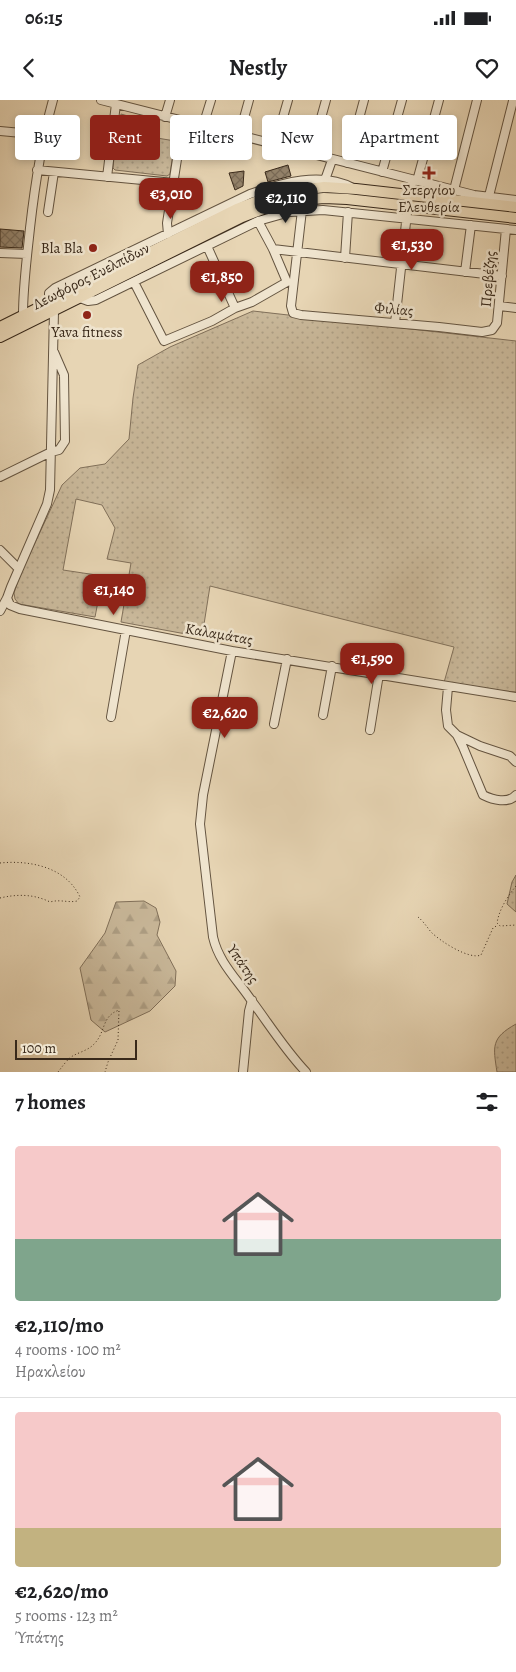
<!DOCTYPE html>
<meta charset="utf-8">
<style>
body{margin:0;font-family:Alegreya,serif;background:#f6f6f6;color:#202124;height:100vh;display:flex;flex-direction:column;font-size:19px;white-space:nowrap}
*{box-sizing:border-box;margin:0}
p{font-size:16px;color:#757577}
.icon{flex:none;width:28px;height:28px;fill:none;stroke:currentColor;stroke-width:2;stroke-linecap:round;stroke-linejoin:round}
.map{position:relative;height:972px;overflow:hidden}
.details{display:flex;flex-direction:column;background:#fff;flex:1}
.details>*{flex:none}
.hud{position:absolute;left:15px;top:15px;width:486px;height:45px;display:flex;gap:10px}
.scale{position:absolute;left:15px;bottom:12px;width:122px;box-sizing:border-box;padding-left:5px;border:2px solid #39291a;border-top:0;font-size:14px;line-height:18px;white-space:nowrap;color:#39291a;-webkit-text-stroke:4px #efe4ce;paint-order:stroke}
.price{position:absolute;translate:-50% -42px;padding:0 11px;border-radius:10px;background:#8f2418;color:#fff;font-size:16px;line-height:32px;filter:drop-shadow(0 1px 2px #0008)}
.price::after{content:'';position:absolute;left:50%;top:30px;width:15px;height:11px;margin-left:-8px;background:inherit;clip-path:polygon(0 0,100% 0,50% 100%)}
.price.current{background:#222;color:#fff}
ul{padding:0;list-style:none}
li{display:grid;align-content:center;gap:10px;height:265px;padding:0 15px}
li+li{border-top:1px solid #e0e0e0}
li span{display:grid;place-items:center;height:155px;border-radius:5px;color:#555}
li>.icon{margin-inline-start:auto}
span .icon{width:90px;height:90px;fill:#fffc;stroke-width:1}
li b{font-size:21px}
h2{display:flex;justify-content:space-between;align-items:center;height:60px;padding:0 15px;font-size:21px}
.chip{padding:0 18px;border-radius:5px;background:#fff;box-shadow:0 2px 8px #0003;font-size:18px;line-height:45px}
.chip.current{background:#8f2418;color:#fff}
.status{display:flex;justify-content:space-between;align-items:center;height:35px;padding:0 25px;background:#fff;direction:ltr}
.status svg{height:14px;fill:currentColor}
header{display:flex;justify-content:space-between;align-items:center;height:65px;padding:0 15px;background:#fff;font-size:22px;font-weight:700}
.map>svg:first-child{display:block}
.grass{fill:url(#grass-dots);stroke:#81705a}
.forest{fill:url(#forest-firs);stroke:#81705a}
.building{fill:url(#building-cross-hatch);stroke:#39291a}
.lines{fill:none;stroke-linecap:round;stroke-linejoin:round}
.minor-casing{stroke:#645440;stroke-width:10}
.major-casing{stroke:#39291a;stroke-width:12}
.path{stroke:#39291a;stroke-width:1;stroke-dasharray:1 2.5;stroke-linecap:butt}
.minor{stroke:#efe4ce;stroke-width:8}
.major{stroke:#e7d5b4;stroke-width:10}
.poi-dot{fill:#8f2418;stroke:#efe4ce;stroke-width:2}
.labels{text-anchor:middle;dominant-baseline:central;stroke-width:5;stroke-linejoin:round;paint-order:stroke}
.poi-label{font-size:15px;fill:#39291a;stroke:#efe4ce}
.street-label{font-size:15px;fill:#39291a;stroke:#efe4ce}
</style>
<div class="status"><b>06:15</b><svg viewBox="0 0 49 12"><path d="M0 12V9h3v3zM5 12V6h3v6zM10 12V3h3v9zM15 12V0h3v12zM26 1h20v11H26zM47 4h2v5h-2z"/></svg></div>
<header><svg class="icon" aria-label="back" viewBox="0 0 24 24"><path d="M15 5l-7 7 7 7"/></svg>Nestly<svg class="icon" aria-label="heart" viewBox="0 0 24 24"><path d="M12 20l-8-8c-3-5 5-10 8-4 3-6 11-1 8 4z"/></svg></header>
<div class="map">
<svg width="516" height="972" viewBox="0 0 516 972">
<defs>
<pattern id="grass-dots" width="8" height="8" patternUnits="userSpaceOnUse" patternTransform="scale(1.25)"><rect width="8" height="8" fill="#c9b89a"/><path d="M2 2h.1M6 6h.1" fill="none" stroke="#ad9e84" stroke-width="1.8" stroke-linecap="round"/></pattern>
<pattern id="forest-firs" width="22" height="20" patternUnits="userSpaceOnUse" patternTransform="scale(1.25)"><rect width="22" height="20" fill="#c9b89a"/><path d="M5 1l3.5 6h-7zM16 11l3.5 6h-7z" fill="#ad9e84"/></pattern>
<pattern id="building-cross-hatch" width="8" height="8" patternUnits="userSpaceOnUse" patternTransform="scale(1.25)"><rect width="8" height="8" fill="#93826a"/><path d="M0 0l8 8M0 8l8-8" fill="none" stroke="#796a56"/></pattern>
</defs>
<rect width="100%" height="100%" fill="#e7d5b4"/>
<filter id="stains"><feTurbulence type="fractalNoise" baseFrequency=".004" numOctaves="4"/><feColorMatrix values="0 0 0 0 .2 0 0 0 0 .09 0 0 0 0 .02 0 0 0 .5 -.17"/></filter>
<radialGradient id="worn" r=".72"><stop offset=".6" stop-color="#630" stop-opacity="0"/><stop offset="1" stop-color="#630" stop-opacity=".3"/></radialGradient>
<path class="grass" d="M121,14L159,25L157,32L117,42Z
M157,38L175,41L170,74L167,76L115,70L113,68L114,57Z
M253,211L516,241V592L443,586L454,547L210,486L202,537L121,522L131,463L107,459L115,428L102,405L76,399L63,470L103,476L95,517L19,504L15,499L14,493L20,475L62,385L80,368L105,364L129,339L133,298L138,265L170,247Z
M516,775V812L507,804L512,782Z
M516,924V972H497C493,946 491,938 516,924Z"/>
<path class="forest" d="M144,801L156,808L160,822L157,835L176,871L175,886L150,911L105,932L91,920L80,868L105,833L116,802Z"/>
<path class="building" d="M288,65L291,76L268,82L265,72Z
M244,71L243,86L235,90L229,73Z
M0,129L24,131L22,148L0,147Z"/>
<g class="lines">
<defs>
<path id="minor" d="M101,0L474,95L516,100
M165,17L170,0
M203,26L211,0
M0,31L43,35
M239,36L249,0
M275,45L288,0
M311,54L326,0
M347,63L364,0
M37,70L174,83
M382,72L402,0
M107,77L116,4
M325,80L332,60
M417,81L439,0
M454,90L477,0
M489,96L513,1
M302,110L291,206L293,213L301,215L439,227L482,232L492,230L497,223L506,129
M48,112L54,72
M168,134L167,123L183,21
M207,146L235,208
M273,149L502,176
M0,153L27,154
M345,158L348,112
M465,172L471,125
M134,182L164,241L212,221L235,208L252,202L287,182L273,149L258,121
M80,198L88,201L96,200L258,121L290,112L323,110L516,130
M49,203V193L55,188L250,94C282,83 321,71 353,88
M499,206L516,208
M54,211L50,390L47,404L11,487L7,498L10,505L20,509L232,551L516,597
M23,215C23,186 27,157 30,128C35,84 41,43 53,0
M395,223L409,95L413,80
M0,377L51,352L59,350L65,341L64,275L54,252
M0,450L18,468
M0,511L7,498
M232,551L203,695L200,724L213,837C219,863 237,879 251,900C269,924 285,950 306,972
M448,587L446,610L448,626L457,635L463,647L483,695C493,700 508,704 516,695
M323,615L332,566
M111,617L126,530
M274,624L287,559
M370,630L379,574
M457,635L480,646L510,656L516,662
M243,972L249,911L252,900"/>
<path id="major" d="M0,227L237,109L278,93L324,87L356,89L516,107
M0,237L242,117L282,102L324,98L347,99L516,118"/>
</defs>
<use href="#minor" class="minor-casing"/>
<use href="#major" class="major-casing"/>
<path class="path" d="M0,763C30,760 66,767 80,797L77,801C68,803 60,799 50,802C34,794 17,794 0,798
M516,786C507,797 499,810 497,823L500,826L516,825
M418,817C423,821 427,827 431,832C440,841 469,860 481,855L493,828L498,825
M58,972C62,967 66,961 71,957C77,953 86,951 92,946C107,933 100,917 119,910L118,940L108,962L105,972"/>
<use href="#minor" class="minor"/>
<use href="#major" class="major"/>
</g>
<g class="poi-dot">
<path d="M426.5 65.5h5v5h5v5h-5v5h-5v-5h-5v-5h5z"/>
<circle cx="93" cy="148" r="5"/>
<circle cx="87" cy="215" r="5"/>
</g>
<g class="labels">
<g class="poi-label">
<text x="429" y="90">Στεργίου<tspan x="429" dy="17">Ελευθερία</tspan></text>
<text x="83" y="148" text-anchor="end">Bla Bla</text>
<text x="87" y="232">Yava fitness</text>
</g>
<g class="street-label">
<text transform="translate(91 176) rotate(-27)">Λεωφόρος Ευελπίδων</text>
<text transform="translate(488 179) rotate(-85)">Πρεβέζης</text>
<text transform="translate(394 209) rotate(5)">Φιλίας</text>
<text transform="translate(219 534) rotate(10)">Καλαμάτας</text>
<text transform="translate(243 864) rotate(55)">Υπάτης</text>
</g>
</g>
<rect width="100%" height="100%" filter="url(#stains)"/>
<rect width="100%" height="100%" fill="url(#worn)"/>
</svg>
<div class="scale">100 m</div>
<b class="price" style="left:171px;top:120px">€3,010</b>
<b class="price current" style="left:286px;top:124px">€2,110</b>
<b class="price" style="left:412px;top:171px">€1,530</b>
<b class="price" style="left:222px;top:203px">€1,850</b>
<b class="price" style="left:114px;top:516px">€1,140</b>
<b class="price" style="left:372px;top:585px">€1,590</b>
<b class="price" style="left:225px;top:639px">€2,620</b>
<div class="hud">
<a class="chip">Buy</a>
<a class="chip current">Rent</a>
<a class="chip">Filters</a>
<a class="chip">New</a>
<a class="chip">Apartment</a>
</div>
</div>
<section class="details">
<h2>7 homes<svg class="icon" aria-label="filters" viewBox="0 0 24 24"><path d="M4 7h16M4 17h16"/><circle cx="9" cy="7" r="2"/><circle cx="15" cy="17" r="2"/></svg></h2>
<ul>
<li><span style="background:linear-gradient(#f6c9c9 60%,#7fa58c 0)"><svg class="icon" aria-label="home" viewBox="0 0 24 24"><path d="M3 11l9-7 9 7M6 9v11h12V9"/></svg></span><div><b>€2,110/mo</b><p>4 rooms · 100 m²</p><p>Ηρακλείου</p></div></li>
<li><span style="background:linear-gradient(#f6c9c9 75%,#c2b280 0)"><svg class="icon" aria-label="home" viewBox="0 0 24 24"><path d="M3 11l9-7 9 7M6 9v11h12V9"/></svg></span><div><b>€2,620/mo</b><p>5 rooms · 123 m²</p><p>Ύπάτης</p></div></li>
</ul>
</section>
